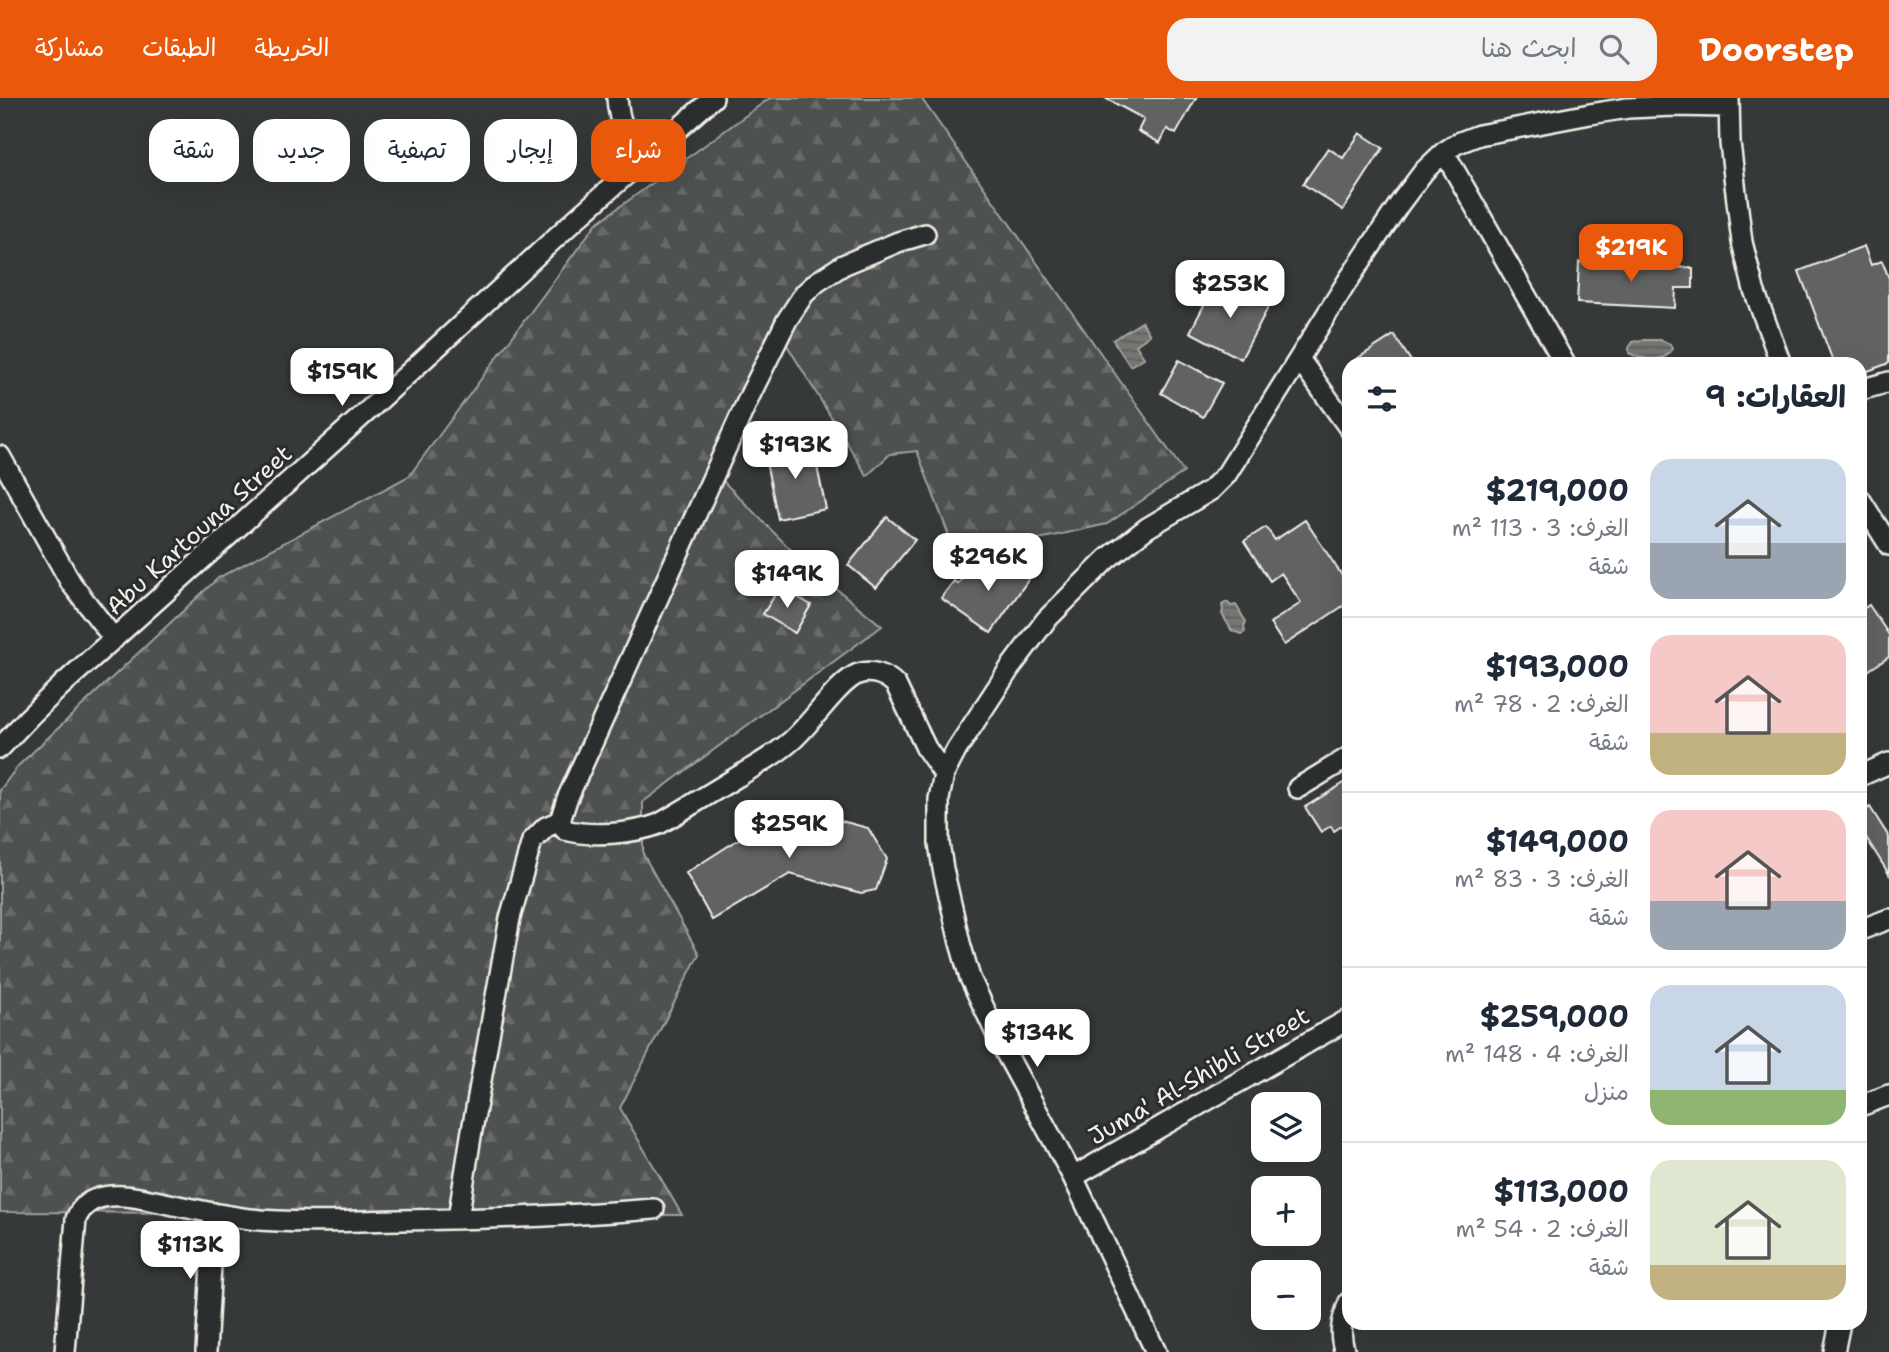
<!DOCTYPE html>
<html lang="ar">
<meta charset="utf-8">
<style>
body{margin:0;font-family:"Shantell Sans","Playpen Sans Arabic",sans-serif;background:#f2f2f3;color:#1f2937;direction:rtl;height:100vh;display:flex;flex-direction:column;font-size:26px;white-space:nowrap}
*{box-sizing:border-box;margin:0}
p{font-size:23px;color:#747a83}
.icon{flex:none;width:38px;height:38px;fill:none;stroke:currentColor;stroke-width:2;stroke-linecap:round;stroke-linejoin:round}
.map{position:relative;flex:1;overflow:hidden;direction:ltr}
.sheet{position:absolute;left:1342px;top:259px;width:525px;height:973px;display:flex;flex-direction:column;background:#fff;border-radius:21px;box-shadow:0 7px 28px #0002;direction:rtl}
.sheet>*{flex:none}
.banner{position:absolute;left:21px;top:21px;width:665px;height:63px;direction:rtl;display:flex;gap:14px}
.buttons{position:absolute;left:1251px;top:994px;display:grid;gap:14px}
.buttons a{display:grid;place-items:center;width:70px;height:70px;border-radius:14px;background:#fff;box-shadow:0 7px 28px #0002;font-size:35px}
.price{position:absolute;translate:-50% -60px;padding:0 16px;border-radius:14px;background:#fff;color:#222;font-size:23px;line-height:46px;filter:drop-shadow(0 2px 4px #0008)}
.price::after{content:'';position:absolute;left:50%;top:42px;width:21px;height:16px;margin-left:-10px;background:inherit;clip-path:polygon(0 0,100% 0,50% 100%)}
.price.current{background:#ea580c;color:#fff}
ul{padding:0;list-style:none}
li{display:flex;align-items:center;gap:21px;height:175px;padding:0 21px}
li+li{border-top:2px solid #e0e1e3}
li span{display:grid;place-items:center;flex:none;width:196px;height:140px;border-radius:21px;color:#555}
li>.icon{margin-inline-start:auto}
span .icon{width:84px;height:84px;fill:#fffc;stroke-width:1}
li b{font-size:30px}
h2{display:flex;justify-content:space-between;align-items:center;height:84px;padding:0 21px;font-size:30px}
.pill{padding:0 24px;border-radius:21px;background:#fff;box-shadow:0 7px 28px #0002;font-size:24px;line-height:63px}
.pill.current{background:#ea580c;color:#fff}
header{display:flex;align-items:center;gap:42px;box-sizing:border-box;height:98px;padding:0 35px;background:#ea580c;color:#fff}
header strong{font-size:33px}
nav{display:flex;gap:38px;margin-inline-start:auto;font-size:24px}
.search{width:490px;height:63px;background:#f2f2f3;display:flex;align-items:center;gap:18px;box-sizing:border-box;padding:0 24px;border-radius:21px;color:#747a83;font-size:26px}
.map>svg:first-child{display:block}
.forest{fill:url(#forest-firs);stroke:#a1a19c;stroke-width:2}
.water{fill:url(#water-rules);stroke:#a8a7a1;stroke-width:2}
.building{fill:#616362;stroke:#f4f1e8;stroke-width:2}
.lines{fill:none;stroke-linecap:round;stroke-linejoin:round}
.street-casing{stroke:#f4f1e8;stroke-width:24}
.street{stroke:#2a2d2e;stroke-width:19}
.labels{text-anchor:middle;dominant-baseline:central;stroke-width:6;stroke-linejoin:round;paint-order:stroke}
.street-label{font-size:24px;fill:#f4f1e8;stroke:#2a2d2e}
</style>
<header>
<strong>Doorstep</strong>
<div class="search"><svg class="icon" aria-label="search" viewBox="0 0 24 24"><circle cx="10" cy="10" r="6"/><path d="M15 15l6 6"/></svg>ابحث هنا</div>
<nav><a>الخريطة</a><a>الطبقات</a><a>مشاركة</a></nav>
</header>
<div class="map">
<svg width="1889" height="1254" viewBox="0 0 1889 1254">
<defs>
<pattern id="forest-firs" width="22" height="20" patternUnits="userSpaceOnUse" patternTransform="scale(1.75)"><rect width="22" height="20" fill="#4e514f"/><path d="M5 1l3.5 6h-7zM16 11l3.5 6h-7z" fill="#686a68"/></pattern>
<pattern id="water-rules" width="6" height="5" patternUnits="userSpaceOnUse" patternTransform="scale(1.75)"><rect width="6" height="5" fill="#757572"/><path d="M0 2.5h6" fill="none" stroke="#5f5e5c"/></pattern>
</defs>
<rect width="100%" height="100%" fill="#363939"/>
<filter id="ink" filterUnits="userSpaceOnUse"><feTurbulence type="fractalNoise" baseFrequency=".0143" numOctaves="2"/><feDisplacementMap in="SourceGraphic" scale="14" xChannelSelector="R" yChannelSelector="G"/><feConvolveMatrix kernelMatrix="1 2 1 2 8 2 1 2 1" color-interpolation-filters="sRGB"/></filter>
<g filter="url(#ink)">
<path class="forest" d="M770,0H921L1184,374L1107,426L957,459L917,353L890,356L867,378L779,234L720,380L801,462L882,528L643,704V756L699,856L620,1010L682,1117L0,1114V692L18,668L218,480L409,378L596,126Z"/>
<path class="water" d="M1142,224L1150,237L1136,247L1144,260L1130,268L1113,242Z
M1641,242H1661L1670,246L1672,251C1665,266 1642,262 1629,255V250L1633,244Z
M1227,504L1231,508L1236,507L1246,524L1244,528L1245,534L1241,536L1232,533L1222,516L1223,512L1222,507Z"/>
<path class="building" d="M1105,0H1196L1176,36L1167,31L1160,45L1138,33L1144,21Z
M1360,35L1383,50L1343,112L1303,86L1328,50L1343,60Z
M1864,148L1871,167L1882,163L1889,180V265L1860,276V266H1834L1799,173Z
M1579,164L1693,170V190H1676L1675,210L1577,205Z
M1214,188L1240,202L1246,191L1271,204L1241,261L1190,234Z
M1394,237L1413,266H1349Z
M1179,262L1222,285L1203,319L1161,295Z
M812,345L826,411L778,421L764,355Z
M887,419L915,442L876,490L848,467Z
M1305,422L1349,488V504L1284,547L1270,525L1301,505L1281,475L1270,483L1244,443L1266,429L1275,442Z
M1008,464L1018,471L1024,464L1035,472L991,535L941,500L954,483L958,486L968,472L978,479L984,471L988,474L994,466L1002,472Z
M780,489L811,507L795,535L763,516Z
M1869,507L1889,537V559L1860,578V513Z
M1349,682V723L1334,733L1331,728L1321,734L1305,709Z
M789,709L868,730L887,761L876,792L861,795L790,776L712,822L686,775Z
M1870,709L1889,739V776L1860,730V715Z"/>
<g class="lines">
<defs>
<path id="street" d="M617,0C619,27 627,42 645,61
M1729,0L1730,45L1742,144L1754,192L1781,266
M1444,54L1565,266
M925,136L898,144L843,167L817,184L804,196L787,222L751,295L567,701L560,723L565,732C591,739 633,736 659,726C685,711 711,695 737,679C755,668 774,658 790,644C810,628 838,584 858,576C871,571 887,577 896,587L926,650L944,676
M1300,262L1349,330
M1860,292L1889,284
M0,358L71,485L114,541
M1860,401L1889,447
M0,650L29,619L62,587L372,309L577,120L713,0
M1860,678L1889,665
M1298,690L1349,659
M1860,832L1889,821
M1860,1008L1889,997
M1073,1079L1349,921
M458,1121L471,1038L510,820L532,743L546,729L560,723
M65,1254L76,1121C87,1093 120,1096 145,1101C180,1108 215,1117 250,1121C299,1126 350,1123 399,1122C484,1121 569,1118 654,1111
M206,1254L214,1115
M1156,1254L1073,1079L1002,948L970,880L960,845L943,771L939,745V701L944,676L957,651L1010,570L1046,522L1107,461L1147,430L1211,392L1226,377L1347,184L1400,105L1424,73L1444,54L1458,45L1479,37L1590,16L1628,10L1673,8L1728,9
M1345,1254C1338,1235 1342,1222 1349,1204
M1834,1254L1840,1225"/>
</defs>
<use href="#street" class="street-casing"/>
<use href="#street" class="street"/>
</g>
</g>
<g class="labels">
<g class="street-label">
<text transform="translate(199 432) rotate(-42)">Abu Kartouna Street</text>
<text transform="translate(1199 978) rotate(-30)">Juma' Al-Shibli Street</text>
</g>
</g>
</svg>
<div class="buttons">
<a><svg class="icon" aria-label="layers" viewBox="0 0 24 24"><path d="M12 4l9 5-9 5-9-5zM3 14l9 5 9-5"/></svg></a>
<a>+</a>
<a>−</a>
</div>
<b class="price current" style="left:1631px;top:186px">$219K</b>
<b class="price" style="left:1230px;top:222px">$253K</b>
<b class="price" style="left:342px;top:310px">$159K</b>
<b class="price" style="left:795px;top:383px">$193K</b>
<b class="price" style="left:988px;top:495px">$296K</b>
<b class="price" style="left:787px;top:512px">$149K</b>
<b class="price" style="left:789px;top:762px">$259K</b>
<b class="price" style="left:1037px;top:971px">$134K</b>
<b class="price" style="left:190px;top:1183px">$113K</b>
<div class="banner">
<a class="pill current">شراء</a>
<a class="pill">إيجار</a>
<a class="pill">تصفية</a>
<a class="pill">جديد</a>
<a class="pill">شقة</a>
</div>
<section class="sheet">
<h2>العقارات: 9<svg class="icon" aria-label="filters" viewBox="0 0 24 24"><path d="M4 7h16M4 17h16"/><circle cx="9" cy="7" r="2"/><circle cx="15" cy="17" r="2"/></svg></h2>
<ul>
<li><span style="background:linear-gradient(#c9d6e8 60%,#9aa5b1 0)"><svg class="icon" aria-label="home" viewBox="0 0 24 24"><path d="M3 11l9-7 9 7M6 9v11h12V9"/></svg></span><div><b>$219,000</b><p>الغرف: 3 · 113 m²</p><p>شقة</p></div></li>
<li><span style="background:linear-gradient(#f6c9c9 70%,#c2b280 0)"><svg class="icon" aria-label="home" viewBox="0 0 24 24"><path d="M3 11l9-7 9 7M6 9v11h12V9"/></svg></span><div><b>$193,000</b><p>الغرف: 2 · 78 m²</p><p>شقة</p></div></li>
<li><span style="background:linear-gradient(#f6c9c9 65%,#9aa5b1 0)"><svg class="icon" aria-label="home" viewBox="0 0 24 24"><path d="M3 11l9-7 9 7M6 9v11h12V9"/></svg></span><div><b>$149,000</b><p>الغرف: 3 · 83 m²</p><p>شقة</p></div></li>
<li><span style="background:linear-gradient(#c9d6e8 75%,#8fb573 0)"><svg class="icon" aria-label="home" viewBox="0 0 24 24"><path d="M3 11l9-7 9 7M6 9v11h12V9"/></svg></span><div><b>$259,000</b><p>الغرف: 4 · 148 m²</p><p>منزل</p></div></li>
<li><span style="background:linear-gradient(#dfe7d0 75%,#c2b280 0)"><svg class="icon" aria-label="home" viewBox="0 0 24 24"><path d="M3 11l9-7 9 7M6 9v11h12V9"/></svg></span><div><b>$113,000</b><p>الغرف: 2 · 54 m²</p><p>شقة</p></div></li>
</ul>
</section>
</div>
